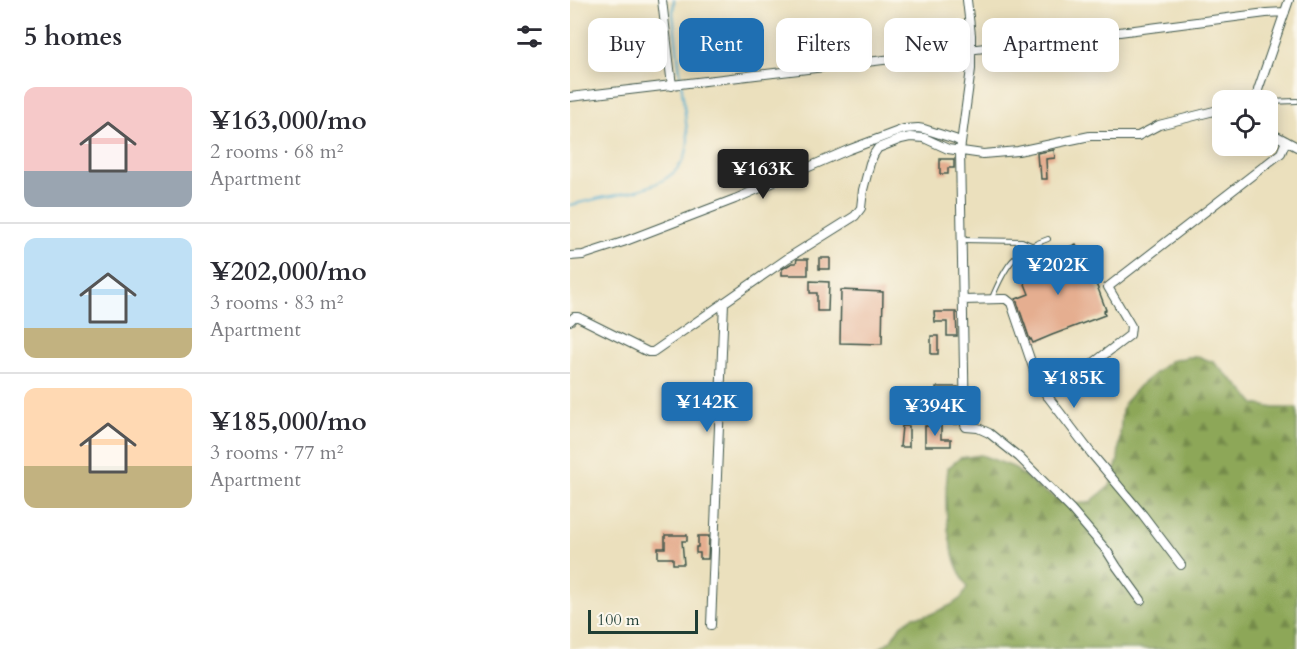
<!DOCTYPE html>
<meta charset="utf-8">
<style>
body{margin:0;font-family:Cardo,serif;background:#f2f2f3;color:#2b2b33;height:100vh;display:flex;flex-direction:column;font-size:22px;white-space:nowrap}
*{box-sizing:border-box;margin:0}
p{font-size:20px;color:#7c7c81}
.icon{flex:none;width:33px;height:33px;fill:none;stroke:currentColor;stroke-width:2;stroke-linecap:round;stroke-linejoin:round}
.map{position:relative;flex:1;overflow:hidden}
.sheet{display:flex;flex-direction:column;background:#fff;width:570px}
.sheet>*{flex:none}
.banner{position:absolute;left:18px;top:18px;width:570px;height:54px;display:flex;gap:12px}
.controls{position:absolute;left:642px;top:90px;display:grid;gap:12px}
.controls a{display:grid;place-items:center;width:66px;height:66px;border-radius:12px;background:#fff;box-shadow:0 3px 15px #0003;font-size:30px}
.scale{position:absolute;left:18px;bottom:15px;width:110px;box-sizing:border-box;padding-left:6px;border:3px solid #1f3d34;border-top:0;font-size:16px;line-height:21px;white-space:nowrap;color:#1f3d34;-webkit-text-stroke:4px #fbf7ec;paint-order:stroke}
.price{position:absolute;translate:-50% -51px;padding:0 14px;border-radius:6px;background:#1f6fb2;color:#fff;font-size:20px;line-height:39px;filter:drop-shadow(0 2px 3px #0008)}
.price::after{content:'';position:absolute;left:50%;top:36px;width:18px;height:14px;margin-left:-9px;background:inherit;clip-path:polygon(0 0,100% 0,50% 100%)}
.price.current{background:#222;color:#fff}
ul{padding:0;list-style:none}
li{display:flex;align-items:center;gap:18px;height:150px;padding:0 24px}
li+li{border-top:2px solid #e1e1e2}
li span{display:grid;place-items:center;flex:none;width:168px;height:120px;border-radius:12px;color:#555}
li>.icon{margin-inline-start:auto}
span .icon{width:72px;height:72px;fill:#fffc;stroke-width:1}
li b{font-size:26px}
h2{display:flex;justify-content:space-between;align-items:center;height:72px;padding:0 24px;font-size:26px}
.pill{padding:0 21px;border-radius:12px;background:#fff;box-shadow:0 3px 15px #0003;font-size:21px;line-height:54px}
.pill.current{background:#1f6fb2;color:#fff}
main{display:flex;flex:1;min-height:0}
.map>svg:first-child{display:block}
.forest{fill:url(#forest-firs);stroke:#567246;stroke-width:1.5}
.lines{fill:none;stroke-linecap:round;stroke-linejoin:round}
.stream{stroke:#51accf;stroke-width:2}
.building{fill:#e5ae90}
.lane-casing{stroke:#3e5549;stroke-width:6}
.street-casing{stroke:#3e5549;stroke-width:10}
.lane{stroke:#fff;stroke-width:4}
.street{stroke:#fff;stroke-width:8}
</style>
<main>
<section class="sheet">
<h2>5 homes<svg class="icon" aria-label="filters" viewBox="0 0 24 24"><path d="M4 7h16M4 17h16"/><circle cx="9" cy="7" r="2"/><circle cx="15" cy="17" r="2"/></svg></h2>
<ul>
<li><span style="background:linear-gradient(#f6c9c9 70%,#9aa5b1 0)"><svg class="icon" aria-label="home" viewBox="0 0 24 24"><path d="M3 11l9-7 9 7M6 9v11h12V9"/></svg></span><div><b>¥163,000/mo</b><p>2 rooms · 68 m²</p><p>Apartment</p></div></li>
<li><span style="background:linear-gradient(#bfe0f5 75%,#c2b280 0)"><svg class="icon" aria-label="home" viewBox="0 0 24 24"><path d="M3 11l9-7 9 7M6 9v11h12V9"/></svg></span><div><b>¥202,000/mo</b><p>3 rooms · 83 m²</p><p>Apartment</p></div></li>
<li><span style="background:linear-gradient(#ffd9b3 65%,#c2b280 0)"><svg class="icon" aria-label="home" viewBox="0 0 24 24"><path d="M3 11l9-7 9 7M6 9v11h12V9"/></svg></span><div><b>¥185,000/mo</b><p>3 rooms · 77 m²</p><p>Apartment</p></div></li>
</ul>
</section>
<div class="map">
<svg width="727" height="649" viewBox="0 0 727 649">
<defs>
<pattern id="forest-firs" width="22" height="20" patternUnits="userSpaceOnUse" patternTransform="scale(1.5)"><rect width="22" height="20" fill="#8da759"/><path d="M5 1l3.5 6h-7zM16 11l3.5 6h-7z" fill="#73894a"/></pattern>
</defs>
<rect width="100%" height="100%" fill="#fbf7ec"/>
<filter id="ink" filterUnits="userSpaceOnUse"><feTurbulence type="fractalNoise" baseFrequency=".0167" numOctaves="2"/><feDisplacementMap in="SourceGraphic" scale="12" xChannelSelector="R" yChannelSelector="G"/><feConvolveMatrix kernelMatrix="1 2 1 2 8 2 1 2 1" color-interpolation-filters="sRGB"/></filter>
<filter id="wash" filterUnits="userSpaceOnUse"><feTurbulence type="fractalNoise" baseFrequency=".008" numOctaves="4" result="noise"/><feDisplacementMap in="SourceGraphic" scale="24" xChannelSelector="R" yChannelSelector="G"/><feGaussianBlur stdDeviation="1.35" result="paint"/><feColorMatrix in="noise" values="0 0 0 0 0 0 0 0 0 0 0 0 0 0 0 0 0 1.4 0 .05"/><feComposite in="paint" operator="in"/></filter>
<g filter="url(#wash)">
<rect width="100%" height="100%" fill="#ebe0bd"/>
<path class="forest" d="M618,357H630L643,362L670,387L685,404L704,408H727V649H309L321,640L330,626L343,617L359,615L381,605L391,598L397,587C393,579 388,570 385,561C376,531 374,499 378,468L390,458L411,455L443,467L471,490L488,499L507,504L520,502L540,486L548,460L552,411L556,401L569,386L600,361Z"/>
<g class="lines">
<path class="stream" d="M0,205C14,202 28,198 42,196C74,189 118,181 118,139L103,14L104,0"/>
</g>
<g id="blocks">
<path class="building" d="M484,150L485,158L476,159L477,179H471L470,166H468L467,153Z
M370,159H384V168H378V174H370Z
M506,244L513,261L481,274H484L488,284L518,272L520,276L522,275L529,291L536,310L534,311L535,315L482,335L463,343L461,339L460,340L446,299L459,294L453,279L463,275L460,269L463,268L459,256L476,249L477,252L483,249L485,253Z
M249,258H260V269H249Z
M227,259H238V275H212V269L222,263H226Z
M240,281L259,282L258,311H247V293H240Z
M271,290L313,292L312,344L270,343Z
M364,312H386L387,336H377V322H365Z
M361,336H368V354H361Z
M366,387H388V395H372V406H361V395H366Z
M374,407H386V410H389L388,424H374Z
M332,426H339V447H330Z
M355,426H371V439H381V446H355Z
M95,535H117V541H112L114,564H103V558H88V548H95Z
M128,536H139L138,559H130V553H126V547H128Z"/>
</g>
</g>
<g filter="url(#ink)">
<use href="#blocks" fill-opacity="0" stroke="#3e5549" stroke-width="1.5"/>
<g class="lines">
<defs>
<path id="lane" d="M698,102L727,101
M392,240L452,241L461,245
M422,298C435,267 444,250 478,239"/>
<path id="street" d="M92,0L102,86
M397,0L401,35V69L390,151L395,425L396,427L408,428L419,433L449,457L501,509L537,551L547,567L571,600
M0,97L534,34L696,13L715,12
M687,98L688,90L719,0
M698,128L701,133L727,147
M0,256L13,255L53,242L165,199L278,150L334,129L348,128L354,129L385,139L391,142
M393,300L432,299H436L441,303L469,385L521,453L573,515L611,565
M0,321L4,317H8L78,352H83L218,258L285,216L291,208L293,190L300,163L304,154L308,148L331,139L340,137L354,138L378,149L413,154L448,151L520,136H568L589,125L652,109
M477,396L505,377L560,335L561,326L538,287L711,153L716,141
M141,625L154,302"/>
</defs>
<use href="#lane" class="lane-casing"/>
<use href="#street" class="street-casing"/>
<use href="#lane" class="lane"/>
<use href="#street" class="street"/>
</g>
</g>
</svg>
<div class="controls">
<a><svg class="icon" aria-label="locate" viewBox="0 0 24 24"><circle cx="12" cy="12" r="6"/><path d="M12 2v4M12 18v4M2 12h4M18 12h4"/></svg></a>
</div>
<div class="scale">100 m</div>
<b class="price current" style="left:193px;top:200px">¥163K</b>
<b class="price" style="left:488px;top:296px">¥202K</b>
<b class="price" style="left:504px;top:409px">¥185K</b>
<b class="price" style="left:137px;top:433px">¥142K</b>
<b class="price" style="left:365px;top:437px">¥394K</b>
<div class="banner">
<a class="pill">Buy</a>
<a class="pill current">Rent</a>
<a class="pill">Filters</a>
<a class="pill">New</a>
<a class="pill">Apartment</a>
</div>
</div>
</main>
